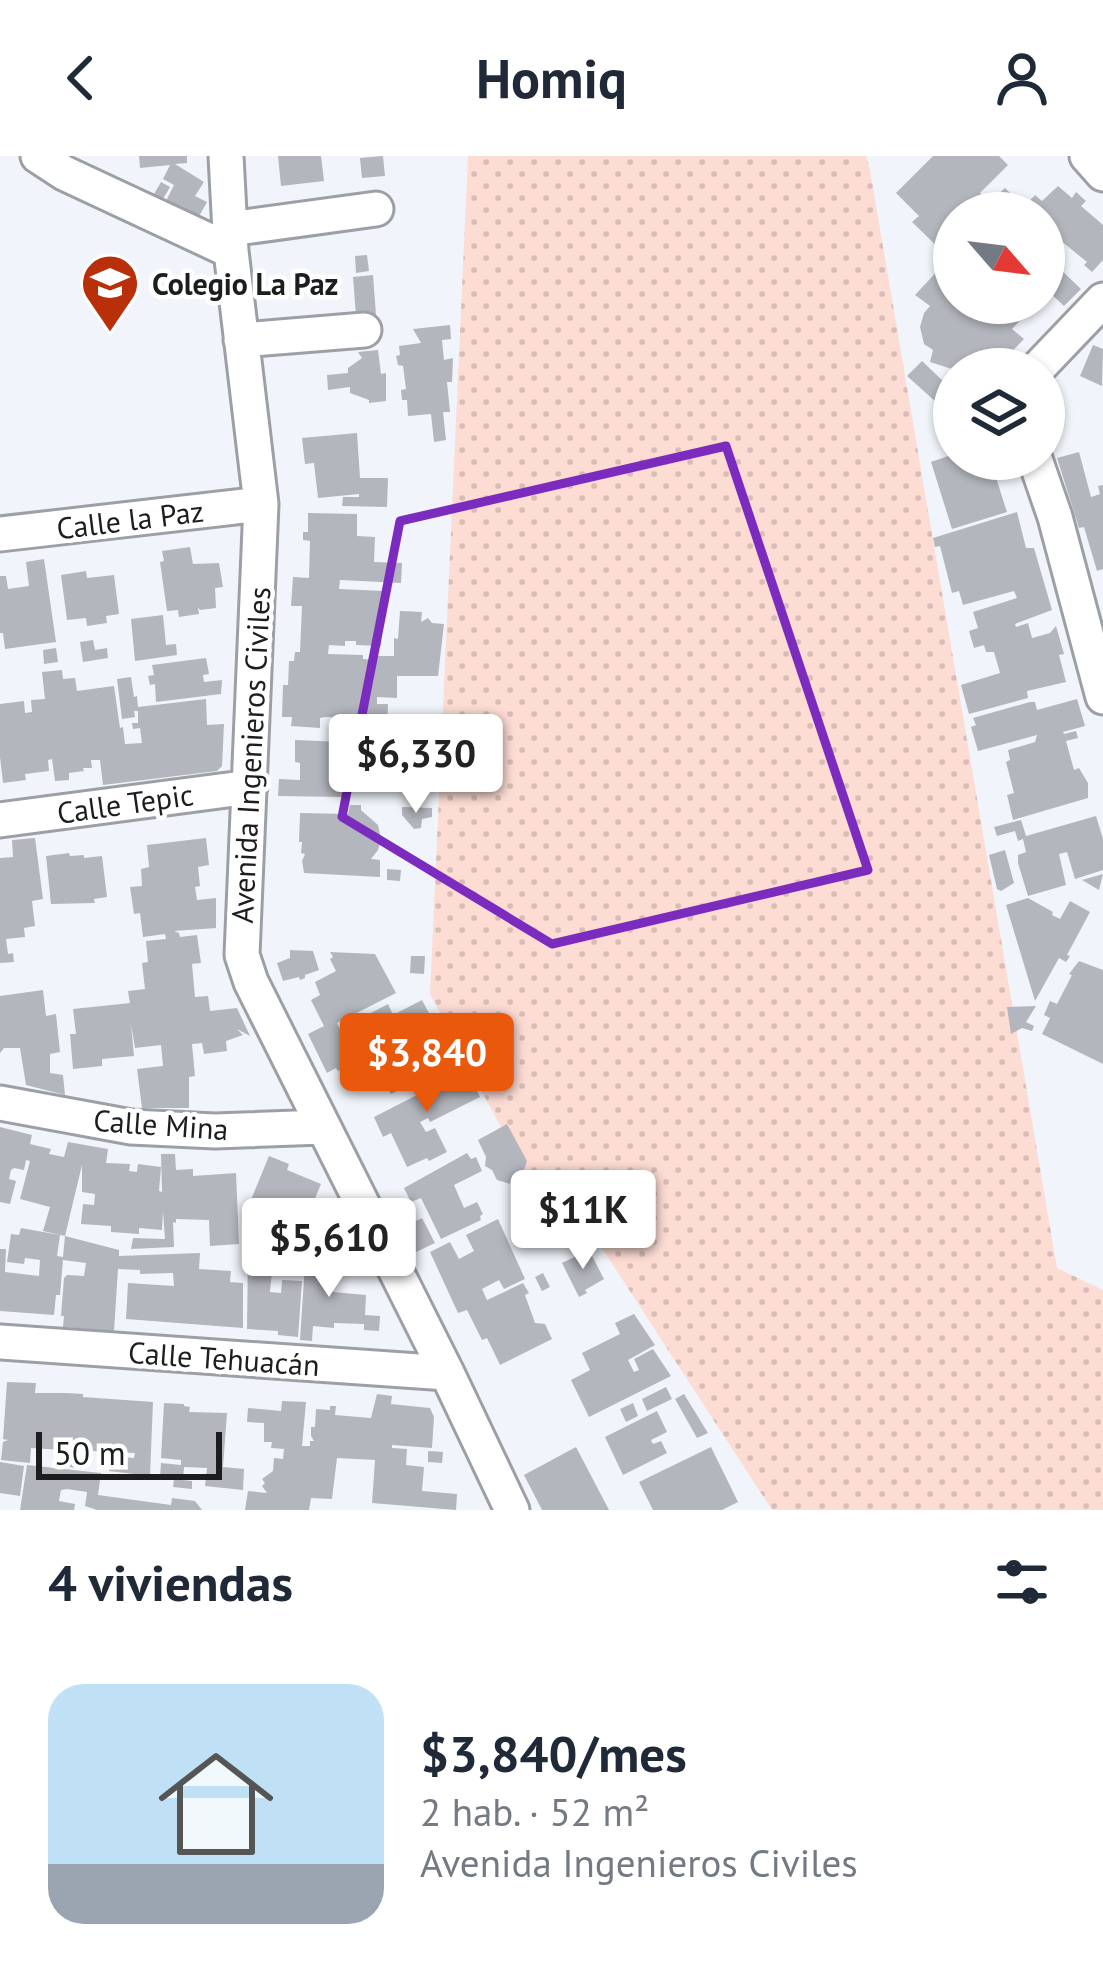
<!DOCTYPE html>
<html lang="es">
<meta charset="utf-8">
<style>
body{margin:0;font-family:"PT Sans",sans-serif;background:#f2f2f3;color:#1f2937;height:100vh;display:flex;flex-direction:column;font-size:45px;white-space:nowrap}
*{box-sizing:border-box;margin:0}
p{font-size:39px;color:#747a83}
.icon{flex:none;width:66px;height:66px;fill:none;stroke:currentColor;stroke-width:2;stroke-linecap:round;stroke-linejoin:round}
.map{position:relative;height:1354px;overflow:hidden}
.drawer{display:flex;flex-direction:column;background:#fff;flex:1}
.drawer>*{flex:none}
.needle{width:78px;rotate:118deg}
.controls{position:absolute;left:933px;top:36px;display:grid;gap:24px}
.controls a{display:grid;place-items:center;width:132px;height:132px;border-radius:50%;background:#fff;box-shadow:0 3px 9px #0004;font-size:60px}
.scale{position:absolute;left:36px;bottom:30px;width:186px;box-sizing:border-box;padding-left:12px;border:6px solid #1b1d1f;border-top:0;font-size:33px;line-height:42px;white-space:nowrap;color:#1b1d1f;-webkit-text-stroke:9px #fff;paint-order:stroke}
.price{position:absolute;translate:-50% -102px;padding:0 27px;border-radius:12px;background:#fff;color:#222;font-size:39px;line-height:78px;filter:drop-shadow(0 3px 6px #0008)}
.price::after{content:'';position:absolute;left:50%;top:72px;width:36px;height:27px;margin-left:-18px;background:inherit;clip-path:polygon(0 0,100% 0,50% 100%)}
.price.on{background:#ea580c;color:#fff}
ul{padding:0;list-style:none}
li{display:flex;align-items:center;gap:36px;height:300px;padding:0 48px}
li span{display:grid;place-items:center;flex:none;width:336px;height:240px;border-radius:36px;color:#555}
li>.icon{margin-inline-start:auto}
span .icon{width:144px;height:144px;fill:#fffc;stroke-width:1}
li b{font-size:51px}
h2{display:flex;justify-content:space-between;align-items:center;height:144px;padding:0 48px;font-size:51px}
header{display:flex;justify-content:space-between;align-items:center;height:156px;padding:0 48px;background:#fff;font-size:54px;font-weight:800}
.map>svg:first-child{display:block}
.grass{fill:url(#grass-dots)}
.building{fill:#b3b6bd}
.lines{fill:none;stroke-linecap:round;stroke-linejoin:round}
.minor-casing{stroke:#9ca0a6;stroke-width:39}
.minor{stroke:#fff;stroke-width:33}
.marked{fill:none;stroke:#7b2cbf;stroke-width:9;stroke-linejoin:round}
.labels{text-anchor:middle;dominant-baseline:central;stroke-width:9;stroke-linejoin:round;paint-order:stroke}
.poi-label{font-size:30px;font-weight:bold;fill:#1b1d1f;stroke:#fff;text-anchor:start}
.street-label{font-size:30px;fill:#1b1d1f;stroke:#fff}
</style>
<header><svg class="icon" aria-label="back" viewBox="0 0 24 24"><path d="M15 5l-7 7 7 7"/></svg>Homiq<svg class="icon" aria-label="person" viewBox="0 0 24 24"><circle cx="12" cy="8" r="4"/><path d="M4 21q1-7 8-7t8 7"/></svg></header>
<div class="map">
<svg width="1103" height="1354" viewBox="0 0 1103 1354">
<defs>
<pattern id="grass-dots" width="8" height="8" patternUnits="userSpaceOnUse" patternTransform="scale(3)"><rect width="8" height="8" fill="#fddcd4"/><path d="M2 2h.1M6 6h.1" fill="none" stroke="#d8bcb6" stroke-width="1.8" stroke-linecap="round"/></pattern>
</defs>
<rect width="100%" height="100%" fill="#f1f5fb"/>
<path class="grass" d="M468,0H866L870,14L1057,1112L1103,1134V1354H772L561,1029L536,1037L430,838Z"/>
<path class="building" d="M139,0H187V7L175,8L204,26L195,40L207,46L198,62L166,45L174,29L163,23L170,9L140,12Z
M278,0H321L324,25L281,30Z
M383,0L385,20L362,22L360,2Z
M933,0H999L1008,9L980,37L990,46L1005,32L1020,47L1010,57H954V99L950,103L912,66L919,60L896,37Z
M161,26L170,31L163,43L154,38Z
M1058,30L1072,42L1076,36L1086,45L1081,50L1103,69V104L1092,116L1084,109L1087,106L1044,71V57H1029L1023,52L1035,39L1042,45Z
M367,99L369,115L356,117L355,100Z
M942,110L954,121V147H1037L1012,173L1024,183L1002,206L995,200L993,202L997,213H952L930,206L933,194L924,188L920,171L924,157L930,150L915,139Z
M1059,112L1081,133L1064,150L1048,135L1044,139V128L1047,131L1054,124L1051,120Z
M373,119L376,159L356,160L353,121Z
M450,169L451,183L442,184L444,204L453,202L452,226H447L450,256H443L446,284L434,286L431,258L408,260L407,244H402L401,234L406,233L403,210L398,209L396,200L400,199L399,190L421,187L413,173Z
M1093,189L1103,193L1102,230L1080,220Z
M378,194L381,218L386,217V245L369,247V244L350,237V231L328,234L327,219L348,217V212L362,202L358,196Z
M922,205L943,225L954,220V278L946,255L907,220Z
M357,277L360,322H388L387,351L342,350L343,341H359V338L318,342L314,307L305,308L302,282Z
M1079,296L1091,341L1100,338L1098,330L1103,329V413L1097,415L1084,371L1079,372L1057,302Z
M954,298V303H990L1007,356L952,373L931,306Z
M1017,356L1026,392H1034L1052,454L1015,468L1016,471L1028,467L1032,482L1050,477L1056,470L1064,498L1059,499L1066,526L1027,535L1028,542L969,558L961,529L1000,517L994,496H986L984,489L974,492L969,475L978,472L973,456L1017,442L1014,435L963,449L959,435L952,437L940,390L935,391L933,382Z
M308,357L357,358V380L375,381L374,406L402,407L401,427L340,424L339,433L384,435L381,490L356,489V485H345V490L329,489L328,498L363,499V503L375,504V500H394V482L398,483L400,455L422,456L421,466L428,462L432,467L444,468L438,520H397V542L377,541V548H388L387,571L355,570V562L325,561L320,562V572L291,570L292,561H282L283,529H288L289,505H294L295,496H300L302,450H291L293,421L309,422L310,385L303,384V376H308Z
M190,391L193,408L219,407L223,431L215,432L216,452L200,454L198,451L199,458L179,461L178,454L167,455L160,406L164,405L162,395Z
M44,403L56,486L5,493L3,477H0V420H6L8,433L29,430L26,406Z
M86,415L87,422L114,419L119,458L106,460L107,467L87,470L86,462L67,464L61,419Z
M163,459L166,489L176,488L177,499L135,505L131,463Z
M93,484L95,494L107,492L108,502L83,506L80,486Z
M56,492L58,506L44,508L43,494Z
M206,502L209,518L203,519L204,526L222,524L221,538L156,546L155,528L150,529L148,520L154,519L152,509Z
M62,514L63,523L75,522L77,535L114,530L120,572L123,571L125,588L142,587L140,572L133,573L132,567H138V555H134L135,561L122,563L117,523L131,521L134,541L137,540L138,551L206,543L207,569L224,568L222,610L217,615L103,629L100,604H91L92,612H83L84,615L69,617V624L55,625L52,603L48,604L49,615L25,618L26,624L3,627L0,601V548L24,545L25,557L32,556L31,544L45,543L42,516Z
M1077,543L1085,570L1063,576L1064,578L1076,575L1078,582L1066,585L1074,614L1079,612L1088,627V642L1013,664L1007,639L1014,637L1006,606L1010,604L1008,594L1035,586L1037,579L978,595L971,571L976,569L973,562L1030,546H1035L1037,554Z
M382,576L431,579L429,611L383,607Z
M295,584L343,586L342,610L332,609V624H342V641L278,640L279,623L300,624V607L295,606Z
M350,649H361V654L378,669L381,683L378,694L371,703L380,704V721L304,717L302,705L305,698L301,697L302,686H299L300,657L348,658Z
M402,651L432,652V661L422,663L421,672L414,673L402,659Z
M1096,660L1103,683V714L1075,723L1067,696L1059,698L1066,729L1028,740L1018,707V699L1026,696L1023,683L1018,685L1015,675L997,680L994,671L1021,664L1026,680Z
M35,682L43,743L32,745L35,770L24,772L25,781L6,783L8,798L13,797L14,806L0,807V702L13,701L12,684Z
M206,682L209,709L198,711L200,730L195,731L197,744L216,742V772L174,775L179,777L180,781L197,779L201,807L192,808L195,841L208,840L210,855L237,852L250,880L237,873L243,879L226,885L227,895L204,898L202,887L192,888L195,920L189,921V952H142L137,913L163,910L161,889L135,892L131,868L134,900L102,903V910L73,913L70,878H76L73,853L130,847L128,835L145,833L142,807L148,806L146,785L166,783L165,778L143,781L140,757L134,758L130,731L142,730L141,713L149,711L147,689Z
M1005,694L1014,727L1001,735L997,733L989,699Z
M69,697L70,700L84,699V702L102,700L107,741L94,743L95,747L51,748L46,700Z
M387,713L401,714L400,725L387,724Z
M1103,718L1099,734L1082,724Z
M1028,742L1053,756L1052,759L1060,763L1070,745L1090,756L1067,799L1070,800L1066,806L1059,802L1035,845L1006,749Z
M290,794L313,795L319,814L305,819V822L300,824L299,821L283,825L277,807L290,802Z
M330,796L375,798L396,837L337,867L345,883L350,881L344,868L362,859L368,871L375,868L369,858L388,848L393,859L422,844L431,861L401,875L405,883L399,886L404,895L418,888L427,895L432,905V917L391,938L382,919L361,929L356,919L363,915L358,905L338,915L336,912L327,917L308,878L324,870L311,844L320,839L315,826L336,815L330,803L333,801Z
M411,800H425L424,818L410,817Z
M1079,805L1103,814V908L1042,878L1050,862L1044,859L1050,845L1057,848L1072,819L1069,818Z
M43,834L46,860L56,858L60,896L50,898V917L63,919L65,939L26,929L20,892H4L0,897V840Z
M1036,850L1026,866L1034,870L1032,875L1022,872L1011,878L1007,851Z
M464,908L480,941L430,966L428,962L420,966L426,976L435,972L447,996L429,1005L427,1002L407,1011L391,977L383,981L374,961L417,939L414,934Z
M507,968L527,1005L521,1023L512,1021L510,1028L497,1024L492,1014L485,1010L486,1001L478,984Z
M0,971L32,979L30,988L51,993L49,998L64,1001L68,986L108,993L106,1007L130,1008L129,1015L137,1016L138,1008L161,1011L159,1035L162,1036L161,998H175L176,1014L193,1013V1020L236,1017L239,1088L210,1090L209,1064L176,1063V1067L173,1066L174,1091L131,1093L133,1082L165,1083L163,1055L162,1074L139,1072V1078L111,1076V1070L81,1068L83,1048L94,1049L95,1038L82,1036V1009L65,1080L119,1094V1100L200,1097L199,1113L231,1115L230,1126L243,1127V1172L126,1163L128,1127L174,1130L173,1117L140,1118V1114L118,1113L114,1175L63,1171L64,1160H61L64,1122L67,1119L84,1120L86,1107L63,1104L60,1139H56L54,1159L0,1155V1093H6L5,1116L39,1120L40,1104L25,1102L24,1108L7,1106L11,1078L19,1079L21,1072L60,1079L57,1100L63,1101L65,1080L43,1075L50,1051L20,1043L30,1005L26,1004L24,1014L14,1012L11,1014L9,1023L16,1025L10,1048L0,1046Z
M467,997L471,1003L476,1001L482,1015L454,1029L464,1052L477,1046L483,1058L480,1060L481,1064L441,1083L421,1042L411,1046L404,1032Z
M269,1000L289,1008L287,1014L321,1028L311,1052L308,1051L298,1071L248,1051Z
M422,1062L435,1087L414,1097L402,1072Z
M498,1063L525,1123L504,1133L499,1124L482,1133L487,1144L523,1127L529,1137L525,1139L535,1167L545,1168L552,1183L500,1209L487,1182L482,1184L467,1154L458,1157L430,1096L450,1086L459,1103L474,1095L466,1079Z
M326,1092L327,1128L334,1129L333,1136L366,1139L365,1159L380,1160L379,1175L364,1174V1168L334,1167V1172L313,1170L312,1185L300,1184L306,1093Z
M274,1094L270,1136L281,1137L282,1124L302,1125L298,1181L278,1179V1175L247,1173L248,1096Z
M589,1094L604,1123L585,1134L587,1137L579,1141L562,1107Z
M543,1117L550,1131L542,1135L535,1121Z
M634,1158L655,1189L628,1204L634,1216L639,1214L634,1203L653,1193L671,1220L589,1261L571,1224L590,1214L582,1197L620,1178L615,1167Z
M7,1226L36,1227L35,1237H66L83,1238V1241L153,1246L150,1320L109,1315L110,1300L134,1302L135,1297L91,1295V1292L79,1291L78,1312L61,1310L62,1294L31,1292L30,1307L1,1304L3,1286L8,1284L3,1283Z
M666,1231L672,1243L647,1255L642,1243Z
M377,1238L392,1240L391,1248L430,1252L434,1261L432,1292L392,1289V1292L407,1293L406,1309L424,1311L422,1335L457,1338L456,1354L372,1347L375,1304L337,1302L332,1343L311,1342L309,1354H245L248,1335L267,1337L262,1330L265,1327L262,1323L273,1315L274,1302L283,1303L284,1293L271,1292L272,1286H264V1267L247,1266L248,1252L281,1255L282,1245L306,1246L302,1290H310V1285H314L311,1280V1271H315L316,1253L330,1254V1250H336L335,1259L371,1262Z
M684,1238L708,1277L697,1282L675,1243Z
M164,1247L184,1248V1250L190,1251L189,1256L227,1257L223,1311L244,1313L243,1334L205,1330L207,1312L184,1311L183,1324L192,1325V1333L173,1331L174,1323L160,1321L161,1307L181,1309V1304L161,1302Z
M633,1247L638,1260L626,1266L620,1253Z
M657,1255L667,1276L651,1284L653,1288L661,1285L667,1297L623,1319L605,1281Z
M576,1291L609,1354H542L524,1319Z
M711,1291L738,1346L722,1354H653L639,1326Z
M428,1295L443,1296L442,1307L428,1306Z
M0,1306L24,1310L20,1340L0,1337Z
M27,1309L101,1317L98,1339L171,1349L172,1342L195,1345L202,1354H97L85,1350L87,1336L67,1333L61,1334L59,1345L75,1348L74,1354H20Z"/>
<g class="lines">
<defs>
<path id="minor" d="M38,0L64,17L231,95
M226,0L231,95L261,348L242,799L251,826L447,1217L512,1354
M1087,0L1103,18
M230,73L376,53
M241,184L364,174
M1037,213L1103,144
M1035,303L1055,361L1103,541
M0,378L261,348
M0,664L250,631
M0,947L131,971L215,975L323,971
M0,1186L447,1217"/>
</defs>
<use href="#minor" class="minor-casing"/>
<use href="#minor" class="minor"/>
</g>
<path class="marked" d="M726,290L868,714L552,788L342,661L400,365Z"/>
<defs>
<symbol id="school-pin" viewBox="-11 -11 22 30"><path d="M0 17L-7.5 6A9.5 9.5 0 1 1 7.5 6Z" fill="#b92f0a" stroke="#fff"/><path d="M0-5L7-2L0 1L-7-2ZM-4 1L0 2.5L4 1V4Q0 6-4 4Z" fill="#fff"/></symbol>
</defs>
<g fill-rule="evenodd">
<use href="#school-pin" x="77" y="94" width="66" height="90"/>
</g>
<g class="labels">
<g class="poi-label">
<text x="152" y="127">Colegio La Paz</text>
</g>
<g class="street-label">
<text transform="translate(130 363) rotate(-7)">Calle la Paz</text>
<text transform="translate(250 599) rotate(-87)">Avenida Ingenieros Civiles</text>
<text transform="translate(125 647) rotate(-8)">Calle Tepic</text>
<text transform="translate(161 968) rotate(4)">Calle Mina</text>
<text transform="translate(224 1202) rotate(4)">Calle Tehuacán</text>
</g>
</g>
</svg>
<div class="controls">
<a><svg class="needle" viewBox="-14 -14 28 28"><path d="M0-13l5 13h-10z" fill="#e53935"/><path d="M0 13l5-13h-10z" fill="#747a83"/></svg></a>
<a><svg class="icon" aria-label="layers" viewBox="0 0 24 24"><path d="M12 4l9 5-9 5-9-5zM3 14l9 5 9-5"/></svg></a>
</div>
<div class="scale">50 m</div>
<b class="price" style="left:416px;top:660px">$6,330</b>
<b class="price on" style="left:427px;top:959px">$3,840</b>
<b class="price" style="left:583px;top:1116px">$11K</b>
<b class="price" style="left:329px;top:1144px">$5,610</b>
</div>
<section class="drawer">
<h2>4 viviendas<svg class="icon" aria-label="filters" viewBox="0 0 24 24"><path d="M4 7h16M4 17h16"/><circle cx="9" cy="7" r="2"/><circle cx="15" cy="17" r="2"/></svg></h2>
<ul>
<li><span style="background:linear-gradient(#bfe0f5 75%,#9aa5b1 0)"><svg class="icon" aria-label="home" viewBox="0 0 24 24"><path d="M3 11l9-7 9 7M6 9v11h12V9"/></svg></span><div><b>$3,840/mes</b><p>2 hab. · 52 m²</p><p>Avenida Ingenieros Civiles</p></div></li>
</ul>
</section>
